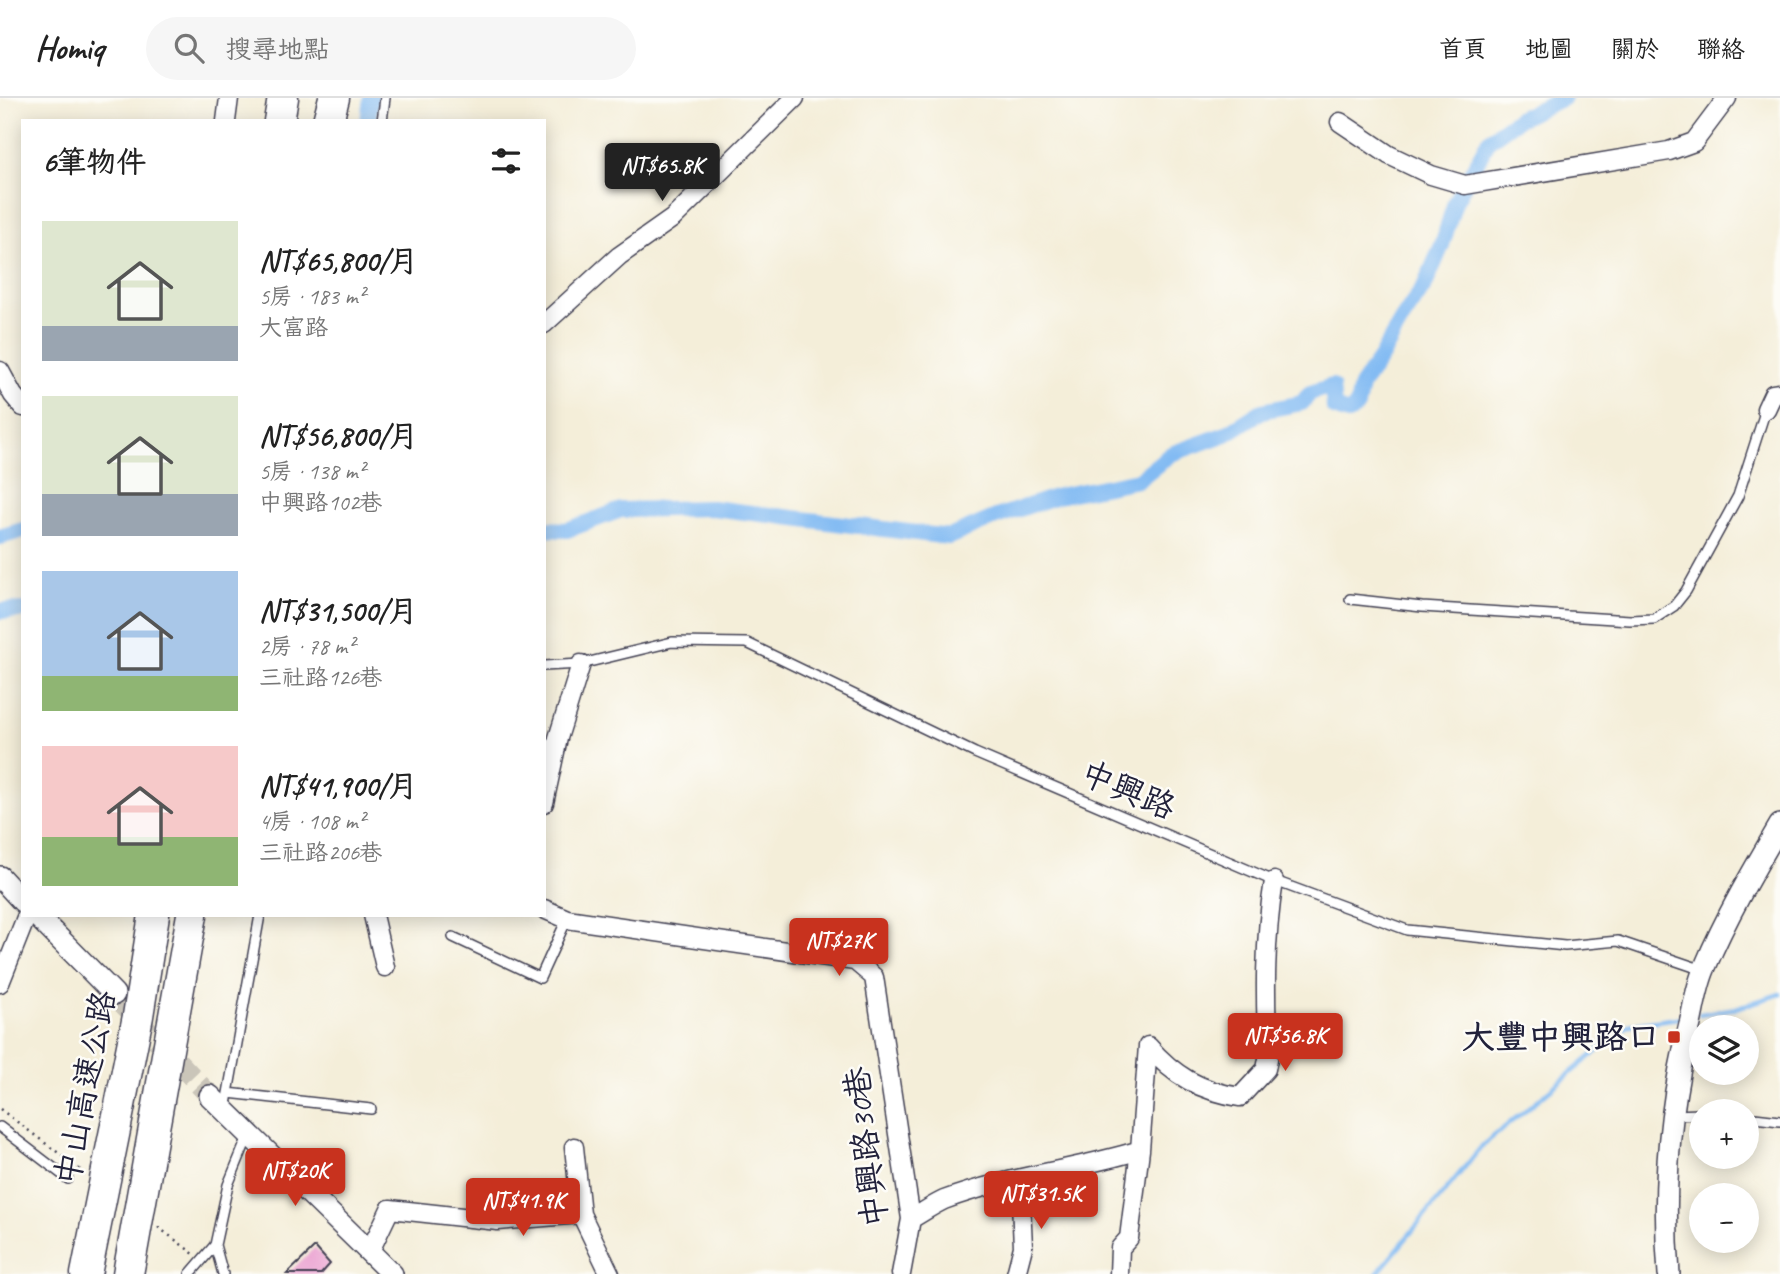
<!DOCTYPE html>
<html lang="zh-TW">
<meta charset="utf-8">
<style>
body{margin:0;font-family:Caveat,"LXGW WenKai TC",sans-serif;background:#f6f6f6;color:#222;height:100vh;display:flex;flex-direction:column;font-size:26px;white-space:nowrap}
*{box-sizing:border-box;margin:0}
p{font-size:23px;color:#767676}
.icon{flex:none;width:38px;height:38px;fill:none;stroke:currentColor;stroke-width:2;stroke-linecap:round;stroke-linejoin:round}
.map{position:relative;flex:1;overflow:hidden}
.side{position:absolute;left:21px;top:21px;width:525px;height:798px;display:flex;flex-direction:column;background:#fff;border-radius:0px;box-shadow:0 4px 18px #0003}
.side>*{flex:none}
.tools{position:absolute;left:1689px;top:917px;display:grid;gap:14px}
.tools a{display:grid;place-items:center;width:70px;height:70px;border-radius:50%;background:#fff;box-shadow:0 4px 18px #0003;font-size:35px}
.price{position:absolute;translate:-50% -60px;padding:0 16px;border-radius:7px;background:#c8321e;color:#fff;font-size:23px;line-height:46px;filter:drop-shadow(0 2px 4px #0008)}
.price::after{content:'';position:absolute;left:50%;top:42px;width:21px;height:16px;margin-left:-10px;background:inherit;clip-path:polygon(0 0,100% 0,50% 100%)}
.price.current{background:#222;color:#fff}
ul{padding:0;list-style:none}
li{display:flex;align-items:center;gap:21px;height:175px;padding:0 21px}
li span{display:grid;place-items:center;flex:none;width:196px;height:140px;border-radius:0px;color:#555}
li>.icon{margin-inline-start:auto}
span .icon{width:84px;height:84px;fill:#fffc;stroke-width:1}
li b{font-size:30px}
h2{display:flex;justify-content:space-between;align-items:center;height:84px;padding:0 21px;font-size:30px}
header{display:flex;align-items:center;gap:42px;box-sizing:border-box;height:98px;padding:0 35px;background:#fff;border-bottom:2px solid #e0e0e0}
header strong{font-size:33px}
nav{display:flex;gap:38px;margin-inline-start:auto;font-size:24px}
.search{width:490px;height:63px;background:#f6f6f6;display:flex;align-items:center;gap:18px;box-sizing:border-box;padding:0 24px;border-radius:38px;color:#767676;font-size:26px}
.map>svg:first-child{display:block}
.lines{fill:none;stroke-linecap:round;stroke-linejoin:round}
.stream{stroke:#83bbf3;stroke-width:4.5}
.canal{stroke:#83bbf3;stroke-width:16}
.building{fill:#ea9fd0}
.tertiary-tunnel{stroke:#cac5b9;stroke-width:21;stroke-dasharray:21 10;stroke-linecap:butt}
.service-casing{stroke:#424153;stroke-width:12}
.minor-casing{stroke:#424153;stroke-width:21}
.tertiary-casing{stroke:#424153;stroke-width:24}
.motorway-casing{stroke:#424153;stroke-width:33}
.path{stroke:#424153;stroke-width:2.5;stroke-dasharray:2 5;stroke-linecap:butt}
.service{stroke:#fff;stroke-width:9}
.minor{stroke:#fff;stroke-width:18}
.tertiary{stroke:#fff;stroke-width:21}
.motorway{stroke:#fff;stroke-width:30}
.poi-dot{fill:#c8321e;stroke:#fdfcf7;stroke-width:2.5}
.labels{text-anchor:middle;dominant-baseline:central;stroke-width:5;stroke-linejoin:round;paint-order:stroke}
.street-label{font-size:33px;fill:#22223b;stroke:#fdfcf7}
.poi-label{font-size:33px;font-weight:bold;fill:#22223b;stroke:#fdfcf7;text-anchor:end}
</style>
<header>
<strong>Homiq</strong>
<div class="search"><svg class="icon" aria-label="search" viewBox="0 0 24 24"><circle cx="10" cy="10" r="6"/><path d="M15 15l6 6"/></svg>搜尋地點</div>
<nav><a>首頁</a><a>地圖</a><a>關於</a><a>聯絡</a></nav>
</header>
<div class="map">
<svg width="1780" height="1176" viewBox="0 0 1780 1176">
<rect width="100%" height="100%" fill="#fdfcf7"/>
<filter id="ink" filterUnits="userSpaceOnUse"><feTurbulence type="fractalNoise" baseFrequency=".0143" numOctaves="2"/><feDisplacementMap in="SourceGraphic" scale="14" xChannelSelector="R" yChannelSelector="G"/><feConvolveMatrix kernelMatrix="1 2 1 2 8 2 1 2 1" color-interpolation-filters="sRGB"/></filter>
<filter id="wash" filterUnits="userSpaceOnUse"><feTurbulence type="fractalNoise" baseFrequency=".00686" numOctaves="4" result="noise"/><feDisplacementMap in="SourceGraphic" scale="28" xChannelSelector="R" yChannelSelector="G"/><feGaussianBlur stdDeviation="1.57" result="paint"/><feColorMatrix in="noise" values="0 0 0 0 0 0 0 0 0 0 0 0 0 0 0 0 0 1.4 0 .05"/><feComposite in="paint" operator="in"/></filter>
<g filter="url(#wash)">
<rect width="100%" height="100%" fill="#f4eed9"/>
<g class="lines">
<path class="stream" d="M1700,916L1736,910L1780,896
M1377,1176L1483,1047L1629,927L1684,919"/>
<path class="canal" d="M368,23L371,0
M544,431L567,432L621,412L712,410L949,439L996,419L1058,398L1138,382L1171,356L1226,336L1262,313L1302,305L1310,295L1332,288L1334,310L1348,315L1357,308L1361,288L1381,259L1401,223L1425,187L1442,147L1455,104L1489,42L1518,21L1563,0
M0,439L23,432
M0,513L23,512"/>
</g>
<g id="blocks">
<path class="building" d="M315,1149L330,1166L321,1176H287Z"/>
</g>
</g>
<g filter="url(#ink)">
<use href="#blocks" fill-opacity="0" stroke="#424153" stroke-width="2"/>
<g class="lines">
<path class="tertiary-tunnel" d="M114,896L210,998"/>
<defs>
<path id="service" d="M382,23L385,0
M1350,501L1422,509L1630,522L1654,521L1674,508L1686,493L1738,398L1766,311
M544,568L581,566L672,544L747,545L975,655L1267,780L1407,832L1565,848L1618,843L1703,872
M453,839L540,880L567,821
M228,995L371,1011
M225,1012L260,817
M1673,1017L1701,1016
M1746,1019L1780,1023
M0,1029L68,1081
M190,1176L215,1147
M223,1176L215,1147L228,1087L249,1036"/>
<path id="minor" d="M226,23L229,0
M1340,24L1389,57L1431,77L1465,87L1669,53L1694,44L1727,0
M544,226L619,158L673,120L795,0
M0,273L13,297L23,309
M1766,311L1773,296L1780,295
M544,705L558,640L581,566
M544,811L567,821L855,863L874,879L911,1121L901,1176
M373,817L385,869
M0,885L27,817
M1148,948C1174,978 1200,993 1240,999L1266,971L1268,961C1265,901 1264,843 1274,783
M581,1116L610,1176
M911,1121C922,1115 933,1107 944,1102C1008,1078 1076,1072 1140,1052
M369,1155L390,1111L498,1123L581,1116L574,1049
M1016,1176L1023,1149L1020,1082
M1119,1176L1120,1150L1129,1140L1140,1052L1148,948"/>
<path id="tertiary" d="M0,779L23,804
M36,817L114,896
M210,998L392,1176
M1669,1176C1662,1091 1669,1008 1690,926C1694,908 1697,887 1705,869C1726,819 1753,773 1780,727"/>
<path id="motorway" d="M279,23L283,0
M328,23L334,0
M86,1176L138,918L154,817
M128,1176L192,817"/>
</defs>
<use href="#service" class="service-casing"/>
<use href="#minor" class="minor-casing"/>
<use href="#tertiary" class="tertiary-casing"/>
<use href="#motorway" class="motorway-casing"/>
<path class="path" d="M0,1011L81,1072
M158,1129L194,1156"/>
<use href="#service" class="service"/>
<use href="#minor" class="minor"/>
<use href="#tertiary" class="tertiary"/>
<use href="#motorway" class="motorway"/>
</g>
</g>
<rect class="poi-dot" x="1667" y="932" width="14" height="14" rx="3.5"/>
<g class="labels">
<g class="street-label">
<text transform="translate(1128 692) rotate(23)">中興路</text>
<text transform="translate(85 990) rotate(-79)">中山高速公路</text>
<text transform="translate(866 1049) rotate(-97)">中興路30巷</text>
</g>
<g class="poi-label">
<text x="1660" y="939">大豐中興路口</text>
</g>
</g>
</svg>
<div class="tools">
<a><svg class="icon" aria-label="layers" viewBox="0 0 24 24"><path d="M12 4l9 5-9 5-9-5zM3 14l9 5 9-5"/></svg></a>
<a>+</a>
<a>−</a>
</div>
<b class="price current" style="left:662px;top:105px">NT$65.8K</b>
<b class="price" style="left:839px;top:880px">NT$27K</b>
<b class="price" style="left:1285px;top:975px">NT$56.8K</b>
<b class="price" style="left:295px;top:1110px">NT$20K</b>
<b class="price" style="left:1041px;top:1133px">NT$31.5K</b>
<b class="price" style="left:523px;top:1140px">NT$41.9K</b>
<section class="side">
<h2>6筆物件<svg class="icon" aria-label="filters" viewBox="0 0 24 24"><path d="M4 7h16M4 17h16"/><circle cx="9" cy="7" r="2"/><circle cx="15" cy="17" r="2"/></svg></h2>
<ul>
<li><span style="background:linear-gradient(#dfe7d0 75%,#9aa5b1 0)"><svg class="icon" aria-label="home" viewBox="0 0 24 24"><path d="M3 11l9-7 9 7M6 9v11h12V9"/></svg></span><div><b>NT$65,800/月</b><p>5房 · 183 m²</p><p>大富路</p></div></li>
<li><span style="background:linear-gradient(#dfe7d0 70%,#9aa5b1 0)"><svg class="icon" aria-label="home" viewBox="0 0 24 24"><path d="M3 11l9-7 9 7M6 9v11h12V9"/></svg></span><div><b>NT$56,800/月</b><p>5房 · 138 m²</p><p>中興路102巷</p></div></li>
<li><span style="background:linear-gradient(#a9c7e8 75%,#8fb573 0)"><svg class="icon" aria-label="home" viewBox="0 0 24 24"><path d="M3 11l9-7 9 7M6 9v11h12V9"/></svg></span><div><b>NT$31,500/月</b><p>2房 · 78 m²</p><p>三社路126巷</p></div></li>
<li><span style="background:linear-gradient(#f6c9c9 65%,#8fb573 0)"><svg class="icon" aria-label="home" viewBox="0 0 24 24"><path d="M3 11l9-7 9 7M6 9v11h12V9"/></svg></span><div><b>NT$41,900/月</b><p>4房 · 108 m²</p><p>三社路206巷</p></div></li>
</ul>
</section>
</div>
